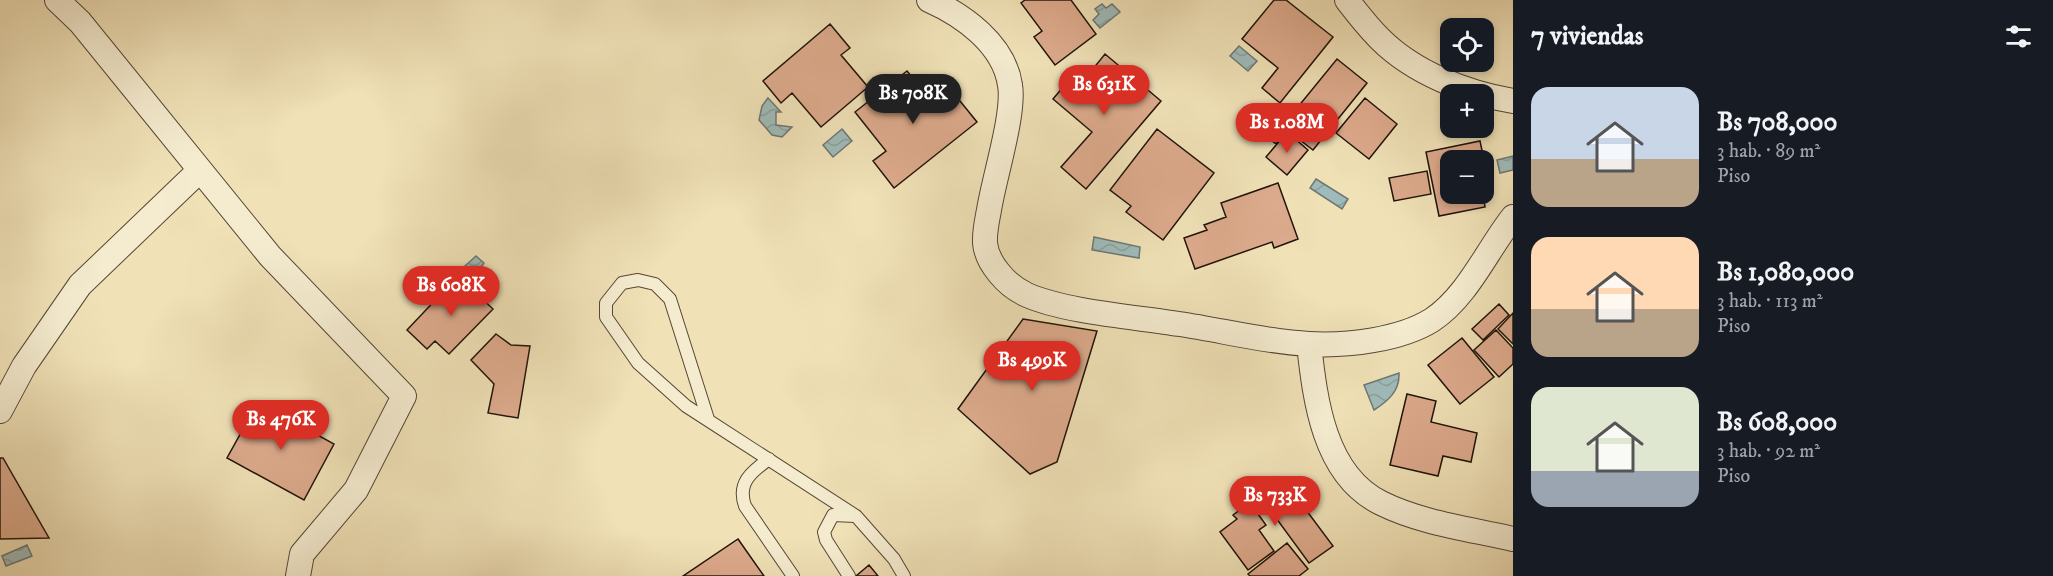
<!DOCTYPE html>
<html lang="es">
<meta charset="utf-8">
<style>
body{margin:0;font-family:"IM FELL DW Pica",serif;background:#242831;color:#f1f3f6;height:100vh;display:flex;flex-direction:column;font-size:22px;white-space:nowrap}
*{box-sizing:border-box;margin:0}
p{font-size:20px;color:#9ea1a6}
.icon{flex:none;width:33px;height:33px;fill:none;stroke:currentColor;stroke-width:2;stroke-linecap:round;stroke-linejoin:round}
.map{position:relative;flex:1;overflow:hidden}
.details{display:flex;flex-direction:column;background:#171b24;width:540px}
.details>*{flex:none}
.tools{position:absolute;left:1440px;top:18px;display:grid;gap:12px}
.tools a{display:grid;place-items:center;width:54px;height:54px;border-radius:12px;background:#171b24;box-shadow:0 3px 9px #0003;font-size:30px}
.price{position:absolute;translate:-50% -51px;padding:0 14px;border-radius:21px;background:#d93025;color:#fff;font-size:20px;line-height:39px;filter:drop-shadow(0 2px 3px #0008)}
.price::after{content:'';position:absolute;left:50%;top:36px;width:18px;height:14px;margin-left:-9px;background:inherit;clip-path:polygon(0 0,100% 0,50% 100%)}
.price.current{background:#222;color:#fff}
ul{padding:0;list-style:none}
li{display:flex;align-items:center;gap:18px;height:150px;padding:0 18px}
li span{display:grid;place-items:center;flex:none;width:168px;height:120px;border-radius:18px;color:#555}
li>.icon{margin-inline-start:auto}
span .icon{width:72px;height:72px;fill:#fffc;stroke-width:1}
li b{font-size:26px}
h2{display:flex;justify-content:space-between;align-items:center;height:72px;padding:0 18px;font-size:26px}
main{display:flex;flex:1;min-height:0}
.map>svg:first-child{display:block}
.water{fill:url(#water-waves);stroke:#6d7873;stroke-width:1.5}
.building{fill:#dcaa8c;stroke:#21140a;stroke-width:1.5}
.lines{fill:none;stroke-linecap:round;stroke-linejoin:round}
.lane-casing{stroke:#554735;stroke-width:14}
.street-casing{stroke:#554735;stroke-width:26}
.lane{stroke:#f5ecd0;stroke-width:12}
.street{stroke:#f5ecd0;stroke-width:24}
</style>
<main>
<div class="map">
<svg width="1513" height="576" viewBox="0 0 1513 576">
<defs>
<pattern id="water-waves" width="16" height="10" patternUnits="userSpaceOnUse" patternTransform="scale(1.5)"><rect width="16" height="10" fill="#9fbbb9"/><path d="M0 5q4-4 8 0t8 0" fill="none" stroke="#89a09e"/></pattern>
</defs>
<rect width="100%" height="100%" fill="#f0e1b7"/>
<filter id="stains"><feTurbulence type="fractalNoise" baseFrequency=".00333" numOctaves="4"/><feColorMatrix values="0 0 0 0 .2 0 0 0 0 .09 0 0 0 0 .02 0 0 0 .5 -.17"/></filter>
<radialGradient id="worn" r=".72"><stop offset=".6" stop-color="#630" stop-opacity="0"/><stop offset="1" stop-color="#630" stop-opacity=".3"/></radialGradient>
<path class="water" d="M1102,4L1106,8L1112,4L1120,12L1100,28L1093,20L1099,14L1095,9Z
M1239,46L1257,61L1248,71L1230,56Z
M768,98L781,112H776V125L792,127L782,137L772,135L759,120L762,106Z
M842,129L852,141L833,157L823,145Z
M1513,156V170L1500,173L1497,160Z
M1316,179L1348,199L1342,209L1310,188Z
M1094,237L1140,247L1139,258L1092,250Z
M476,256L484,263L481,267L492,278L485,285L465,266Z
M1399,373C1400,391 1388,401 1374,410L1364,385Z
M27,545L32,556L6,566L2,556Z"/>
<path class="building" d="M1025,0H1071L1096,34L1055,65L1034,37L1042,31L1021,3Z
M1274,0H1286L1333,37L1280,103L1262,88L1278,68L1242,39Z
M830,24L850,48L841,55L868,87L821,127L792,93L781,103L763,81Z
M1105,54L1161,101L1086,189L1061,167L1092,132L1053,99L1075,73L1084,80Z
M1337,59L1367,83L1313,150L1287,130L1276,144L1271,140Z
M907,71L926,94L943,80L977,122L894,188L873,161L886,151L855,112Z
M1365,98L1397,124L1369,159L1336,133Z
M1157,129L1214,173L1163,240L1126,212L1131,206L1110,190Z
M1287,132L1308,150L1287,175L1266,157Z
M1480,141L1489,184L1484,185V160H1450V194H1483L1485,207L1439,216L1426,152Z
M1427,171L1431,194L1394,201L1389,178Z
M1278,183L1298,239L1274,248L1272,242L1195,269L1184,238L1207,230L1204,225L1226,217L1221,203Z
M458,276L493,309L449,354L435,341L427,349L407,330Z
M1499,304L1509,315L1483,340L1472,329Z
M1513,313V344L1498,329Z
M1023,319L1097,331L1057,462L1030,474L958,409Z
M1496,330L1513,348V364L1499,377L1474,350Z
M496,334L511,345L530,346L518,418L488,413L494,384L471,360Z
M1462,338L1494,377L1460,404L1428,365Z
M1407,394L1436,401L1431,422L1477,433L1471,462L1443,456L1438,476L1390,465Z
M258,402L334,444L304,500L227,458Z
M0,458H3L49,538L0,539Z
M1283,479L1333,546L1309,563L1268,507L1258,514L1266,525L1259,530L1274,551L1248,570L1220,532L1237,519L1233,515Z
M738,539L764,576H683Z
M1287,543L1308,569L1299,576H1250L1248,574Z
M869,565L878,576H856Z"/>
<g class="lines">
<defs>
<path id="lane" d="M708,419L670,299L655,284L638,280L622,283L606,303V317L638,363L686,406L856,516L894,559L904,576
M769,459C751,472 737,483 745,506L793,576
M849,576L826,540L824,532L833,515L855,516"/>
<path id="street" d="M57,0L80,22L270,256L404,396L356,490L302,554L298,576
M929,0C963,15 1004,44 1010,85C1015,113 994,178 989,210C984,236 980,250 999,273C1007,283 1016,290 1027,295C1066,312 1136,317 1179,324C1221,330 1266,342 1309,344C1347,346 1400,340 1432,320C1468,296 1487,250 1513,217
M1347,0C1357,13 1368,27 1380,39C1414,73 1466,93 1513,101
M1309,344C1315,400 1324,475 1381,503C1421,523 1470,529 1513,539
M0,411L24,366L80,285L199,171"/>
</defs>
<use href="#lane" class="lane-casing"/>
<use href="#street" class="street-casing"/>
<use href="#lane" class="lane"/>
<use href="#street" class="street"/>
</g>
<rect width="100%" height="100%" filter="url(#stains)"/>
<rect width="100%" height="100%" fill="url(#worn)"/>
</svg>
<div class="tools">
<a><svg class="icon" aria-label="locate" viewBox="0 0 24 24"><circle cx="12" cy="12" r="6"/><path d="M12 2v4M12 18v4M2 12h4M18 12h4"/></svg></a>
<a>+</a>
<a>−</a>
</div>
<b class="price" style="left:1104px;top:116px">Bs 631K</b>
<b class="price current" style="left:913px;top:125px">Bs 708K</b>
<b class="price" style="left:1287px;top:154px">Bs 1.08M</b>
<b class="price" style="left:451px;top:317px">Bs 608K</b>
<b class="price" style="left:1032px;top:392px">Bs 499K</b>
<b class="price" style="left:281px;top:451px">Bs 476K</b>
<b class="price" style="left:1275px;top:527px">Bs 733K</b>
</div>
<section class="details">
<h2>7 viviendas<svg class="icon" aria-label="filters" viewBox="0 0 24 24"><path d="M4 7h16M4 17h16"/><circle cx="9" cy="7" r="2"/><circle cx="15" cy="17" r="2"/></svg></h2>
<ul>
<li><span style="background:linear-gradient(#c9d6e8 60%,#b9a48a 0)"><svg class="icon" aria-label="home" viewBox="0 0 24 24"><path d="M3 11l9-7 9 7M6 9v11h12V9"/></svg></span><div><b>Bs 708,000</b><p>3 hab. · 89 m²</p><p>Piso</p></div></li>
<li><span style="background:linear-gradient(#ffd9b3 60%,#b9a48a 0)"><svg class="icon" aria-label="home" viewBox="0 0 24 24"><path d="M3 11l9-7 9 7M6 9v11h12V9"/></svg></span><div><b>Bs 1,080,000</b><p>3 hab. · 113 m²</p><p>Piso</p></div></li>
<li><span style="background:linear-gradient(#dfe7d0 70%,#9aa5b1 0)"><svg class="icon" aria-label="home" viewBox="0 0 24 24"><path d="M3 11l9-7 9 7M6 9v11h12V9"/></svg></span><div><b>Bs 608,000</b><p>3 hab. · 92 m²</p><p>Piso</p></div></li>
</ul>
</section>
</main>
